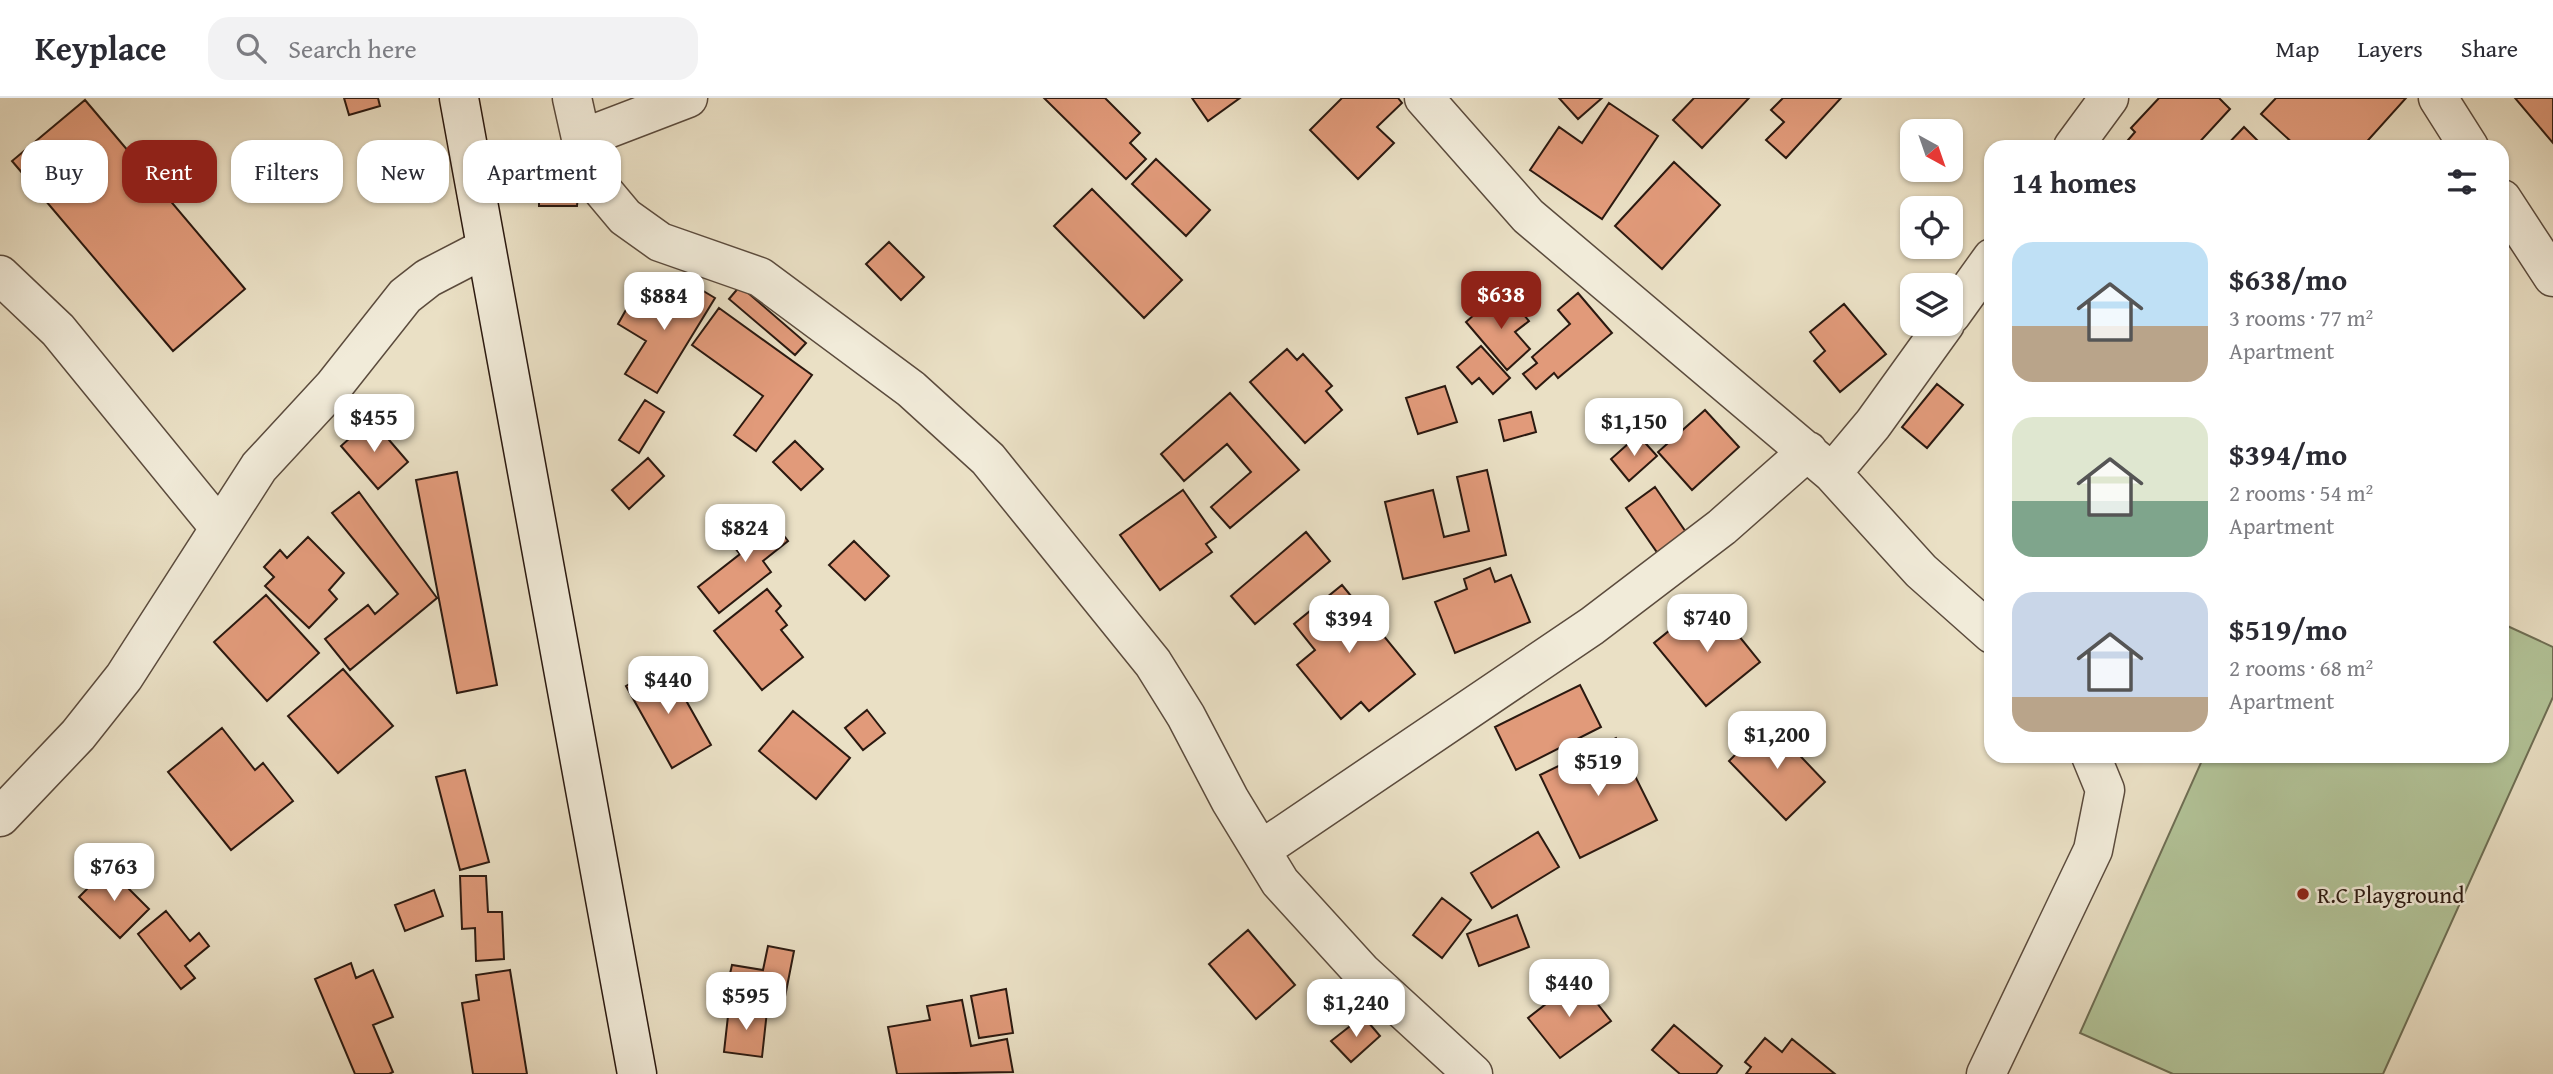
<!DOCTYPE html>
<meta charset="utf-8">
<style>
body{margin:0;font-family:"Gentium Book Plus",serif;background:#f2f2f3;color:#2b2b33;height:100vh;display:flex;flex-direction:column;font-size:26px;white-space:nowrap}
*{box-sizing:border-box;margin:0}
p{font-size:23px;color:#7c7c81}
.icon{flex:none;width:38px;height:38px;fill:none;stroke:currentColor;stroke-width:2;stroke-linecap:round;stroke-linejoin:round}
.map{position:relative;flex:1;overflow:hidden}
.panel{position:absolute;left:1984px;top:42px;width:525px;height:623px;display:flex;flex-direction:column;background:#fff;border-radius:21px;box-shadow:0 2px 5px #0004}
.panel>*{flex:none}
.hud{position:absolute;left:21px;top:42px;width:665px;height:63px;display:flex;gap:14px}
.needle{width:46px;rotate:140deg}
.fabs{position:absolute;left:1900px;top:21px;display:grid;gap:14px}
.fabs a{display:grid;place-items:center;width:63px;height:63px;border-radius:14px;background:#fff;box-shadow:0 2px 5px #0004;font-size:35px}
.price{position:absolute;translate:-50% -60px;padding:0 16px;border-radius:14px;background:#fff;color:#222;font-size:23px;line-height:46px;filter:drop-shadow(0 2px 4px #0008)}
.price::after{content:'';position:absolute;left:50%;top:42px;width:21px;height:16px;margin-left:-10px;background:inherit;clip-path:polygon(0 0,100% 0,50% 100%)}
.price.selected{background:#8f2418;color:#fff}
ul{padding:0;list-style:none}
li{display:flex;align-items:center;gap:21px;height:175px;padding:0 28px}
li span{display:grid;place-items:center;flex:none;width:196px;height:140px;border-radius:21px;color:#555}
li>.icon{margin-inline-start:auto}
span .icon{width:84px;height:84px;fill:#fffc;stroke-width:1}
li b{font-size:30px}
h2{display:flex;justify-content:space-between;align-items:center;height:84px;padding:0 28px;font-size:30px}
.tag{padding:0 24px;border-radius:21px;background:#fff;box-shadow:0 2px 5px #0004;font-size:24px;line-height:63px}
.tag.selected{background:#8f2418;color:#fff}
header{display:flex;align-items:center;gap:42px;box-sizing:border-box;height:98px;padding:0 35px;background:#fff;border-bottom:2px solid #e1e1e2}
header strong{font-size:33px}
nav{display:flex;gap:38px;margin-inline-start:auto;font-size:24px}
.search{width:490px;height:63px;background:#f2f2f3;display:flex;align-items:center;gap:18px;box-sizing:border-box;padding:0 24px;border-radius:21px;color:#7c7c81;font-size:26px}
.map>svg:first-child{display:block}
.green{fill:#b2c398;stroke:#6e6e54;stroke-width:2}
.building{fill:#e19a7a;stroke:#2b1910;stroke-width:2}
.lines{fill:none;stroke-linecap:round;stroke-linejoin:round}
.minor-casing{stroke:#5b4b3d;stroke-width:41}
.secondary-casing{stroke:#2b1910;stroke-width:41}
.minor{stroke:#f1ebd9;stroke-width:38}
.secondary{stroke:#f1ebd9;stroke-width:38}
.poi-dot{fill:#8f2418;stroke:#f1ebd9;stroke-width:2.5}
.labels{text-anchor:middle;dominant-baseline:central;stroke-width:5;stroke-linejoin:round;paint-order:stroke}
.poi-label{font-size:23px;fill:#2b1910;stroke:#f1ebd9;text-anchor:start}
</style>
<header>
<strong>Keyplace</strong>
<div class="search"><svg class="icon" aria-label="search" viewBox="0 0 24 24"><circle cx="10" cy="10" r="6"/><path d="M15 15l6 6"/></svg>Search here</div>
<nav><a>Map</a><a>Layers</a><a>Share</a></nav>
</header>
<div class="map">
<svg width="2553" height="976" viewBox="0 0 2553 976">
<rect width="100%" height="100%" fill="#eae0c5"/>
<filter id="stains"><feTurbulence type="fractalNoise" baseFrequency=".00286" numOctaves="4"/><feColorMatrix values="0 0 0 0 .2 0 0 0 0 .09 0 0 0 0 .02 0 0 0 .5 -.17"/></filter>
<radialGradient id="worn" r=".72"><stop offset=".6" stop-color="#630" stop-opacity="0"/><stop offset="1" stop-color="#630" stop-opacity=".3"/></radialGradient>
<path class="green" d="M2503,526L2553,549V599L2383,976H2173L2080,935L2204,658H2502Z"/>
<path class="building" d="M344,0H378L380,8L349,17Z
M1044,0H1105L1140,35L1130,45L1146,61L1126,81Z
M1192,0H1240L1208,23Z
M1342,0H1398L1402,5L1377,29L1394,45L1358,81L1310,32Z
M1559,0H1602L1578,21Z
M1694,0H1749L1702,50L1673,22Z
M1783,0H1841L1786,60L1766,42L1784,24L1771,12Z
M2159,0H2219L2230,11L2195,49H2122L2135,34L2131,30Z
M2276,0H2406L2362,49H2297L2261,16Z
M2515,0H2553V45Z
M85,2L245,191L173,253L12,63Z
M1609,5L1658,38L1602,121L1530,72L1559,29L1582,45Z
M2244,29L2264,49H2225Z
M1156,61L1210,112L1186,138L1132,86Z
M1674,64L1720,107L1662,171L1615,128Z
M539,83H567L566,97H578L577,108H539Z
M1092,91L1182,182L1144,220L1054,128Z
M889,144L924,179L901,202L866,166Z
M685,182L715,200L657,295L625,276L646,243L618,226L635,196L665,214Z
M740,188L806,245L795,257L729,201Z
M1578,195L1612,235L1558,280L1554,275L1536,291L1523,276L1537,265L1532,259L1570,226L1558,212Z
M1495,198L1506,210L1513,204L1529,223L1515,234L1530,251L1507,272L1466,224Z
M1844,206L1886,256L1840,294L1814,263L1825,253L1810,234Z
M719,210L812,277L756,353L734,337L763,298L692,247Z
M1481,248L1510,280L1493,296L1479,280L1472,286L1457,269Z
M1287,251L1297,262L1303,256L1332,288L1326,293L1342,312L1305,345L1250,284Z
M1937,286L1963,307L1927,350L1902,329Z
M1445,288L1457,324L1418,336L1406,300Z
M1230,295L1299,372L1230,430L1211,409L1251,374L1227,346L1184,383L1161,356Z
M645,302L664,314L639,355L619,342Z
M1705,312L1739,349L1692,392L1658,354Z
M1531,314L1536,334L1504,343L1499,322Z
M371,321L408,364L378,391L341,348Z
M1638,337L1657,358L1629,383L1611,361Z
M795,343L823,371L801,392L773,364Z
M648,360L664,378L629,411L612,392Z
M1487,372L1506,457L1403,481L1385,404L1433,392L1444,439L1469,433L1457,379Z
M457,374L497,587L457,595L416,382Z
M1655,389L1690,440L1661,460L1626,410Z
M1183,392L1216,439L1206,446L1212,454L1160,492L1120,437Z
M359,394L437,500L350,572L325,541L368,507L375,516L398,496L332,415Z
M767,415L788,443L763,463L771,474L719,515L698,489L740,456L730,444Z
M1306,434L1330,463L1255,526L1231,498Z
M308,439L344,475L329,492L337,501L309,530L265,488L274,479L264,469L280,452L287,460Z
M854,443L889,478L865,502L829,467Z
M1490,470L1495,484L1511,477L1530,524L1455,555L1435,504L1467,491L1464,481Z
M1342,487L1415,576L1369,613L1361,604L1341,621L1297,567L1315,552L1294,526Z
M767,491L781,508L776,513L787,527L781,532L803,559L762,592L714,533Z
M266,497L319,555L267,603L214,544Z
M1696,511L1705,523L1718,512L1760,564L1706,608L1654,545Z
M665,565L711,647L672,670L626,588Z
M343,571L393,628L338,675L288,618Z
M1580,587L1601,629L1516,672L1495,629Z
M867,612L885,635L863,652L845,630Z
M793,613L850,660L816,701L759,653Z
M1768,624L1825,684L1786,722L1729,663Z
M222,630L255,672L263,665L293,703L231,752L168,674Z
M1616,640L1657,722L1580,760L1540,677Z
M465,672L489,764L460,772L436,679Z
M1538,734L1559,769L1492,810L1471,775Z
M108,770L149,811L120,840L79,799Z
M460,778H486L488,814H502L504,861L476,863L475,830L462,831Z
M434,792L443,818L405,833L395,807Z
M1442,800L1471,822L1442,860L1413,837Z
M166,813L190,843L199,835L209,848L185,868L195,880L181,891L138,836Z
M1517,817L1529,849L1479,868L1467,836Z
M1248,832L1295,887L1256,921L1209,866Z
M768,848L794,853L783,909L725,898L732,867L763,872Z
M351,865L356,880L373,872L393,919L373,927L393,974L389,976H355L315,881Z
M510,872L527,976H473L462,905L479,902L476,877Z
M1578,881L1611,923L1560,960L1528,920Z
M1006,891L1013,935L979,940L971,898Z
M962,902L971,948L1007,941L1013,974L897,976L888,929L930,922L927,908Z
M729,909L767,913L762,959L724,954Z
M1363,918L1380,938L1351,964L1331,943Z
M1674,927L1722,968L1716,976H1680L1652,952Z
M1765,940L1782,954L1792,941L1835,976H1746L1751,969L1745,964Z"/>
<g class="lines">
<defs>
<path id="minor" d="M572,0L585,58L599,88L625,119L660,144L760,179L911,291L988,361L1153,565L1186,618L1230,702L1280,784L1362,874L1473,976
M1424,0L1528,118L1832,375L1921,473L1992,536
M2438,0L2469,49
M581,41L688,0
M2073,49L2109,0
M2502,101L2553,179
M0,177L58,232L218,428
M1951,217L1992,160
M1832,375L1873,326L1945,226
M0,719L78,637L124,579L259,369L333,289L405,198L428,180L484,151
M1261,752L1592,528L1722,429L1808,353
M1986,976L2093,752L2105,692L2091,658"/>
<path id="secondary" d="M459,0L637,976"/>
</defs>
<use href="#minor" class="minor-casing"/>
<use href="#secondary" class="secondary-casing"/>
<use href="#minor" class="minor"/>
<use href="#secondary" class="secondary"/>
</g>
<circle class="poi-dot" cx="2303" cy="796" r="7"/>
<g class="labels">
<g class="poi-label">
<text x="2317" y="796">R.C Playground</text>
</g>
</g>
<rect width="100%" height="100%" filter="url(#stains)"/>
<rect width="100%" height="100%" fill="url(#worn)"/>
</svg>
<div class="fabs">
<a><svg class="needle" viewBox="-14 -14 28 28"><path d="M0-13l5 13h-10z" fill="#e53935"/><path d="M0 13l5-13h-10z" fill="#7c7c81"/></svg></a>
<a><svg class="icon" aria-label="locate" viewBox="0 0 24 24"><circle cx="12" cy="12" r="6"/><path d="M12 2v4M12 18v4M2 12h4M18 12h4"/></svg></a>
<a><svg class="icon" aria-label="layers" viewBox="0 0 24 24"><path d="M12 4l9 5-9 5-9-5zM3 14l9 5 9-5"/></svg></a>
</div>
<b class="price selected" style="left:1501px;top:233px">$638</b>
<b class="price" style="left:664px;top:234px">$884</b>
<b class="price" style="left:374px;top:356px">$455</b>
<b class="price" style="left:1634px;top:360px">$1,150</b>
<b class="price" style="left:745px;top:466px">$824</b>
<b class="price" style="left:1707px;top:556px">$740</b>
<b class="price" style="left:1349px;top:557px">$394</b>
<b class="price" style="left:668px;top:618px">$440</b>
<b class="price" style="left:1777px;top:673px">$1,200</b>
<b class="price" style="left:1598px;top:700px">$519</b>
<b class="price" style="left:114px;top:805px">$763</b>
<b class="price" style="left:1569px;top:921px">$440</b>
<b class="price" style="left:746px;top:934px">$595</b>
<b class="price" style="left:1356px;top:941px">$1,240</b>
<div class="hud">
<a class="tag">Buy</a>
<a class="tag selected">Rent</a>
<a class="tag">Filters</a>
<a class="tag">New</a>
<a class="tag">Apartment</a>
</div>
<section class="panel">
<h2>14 homes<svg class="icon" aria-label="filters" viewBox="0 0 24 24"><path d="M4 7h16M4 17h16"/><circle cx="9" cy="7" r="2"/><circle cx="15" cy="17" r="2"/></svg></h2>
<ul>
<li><span style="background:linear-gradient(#bfe0f5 60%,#b9a48a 0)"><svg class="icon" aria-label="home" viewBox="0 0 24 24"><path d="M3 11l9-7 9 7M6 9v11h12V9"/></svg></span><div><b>$638/mo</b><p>3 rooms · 77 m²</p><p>Apartment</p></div></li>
<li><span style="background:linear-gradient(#dfe7d0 60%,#7fa58c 0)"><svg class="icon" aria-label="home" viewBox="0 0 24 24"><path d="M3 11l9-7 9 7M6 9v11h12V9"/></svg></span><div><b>$394/mo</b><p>2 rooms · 54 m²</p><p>Apartment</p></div></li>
<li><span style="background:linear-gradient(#c9d6e8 75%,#b9a48a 0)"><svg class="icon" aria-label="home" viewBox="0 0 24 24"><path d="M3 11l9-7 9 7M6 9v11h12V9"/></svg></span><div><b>$519/mo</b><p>2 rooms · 68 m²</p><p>Apartment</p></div></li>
</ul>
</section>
</div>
